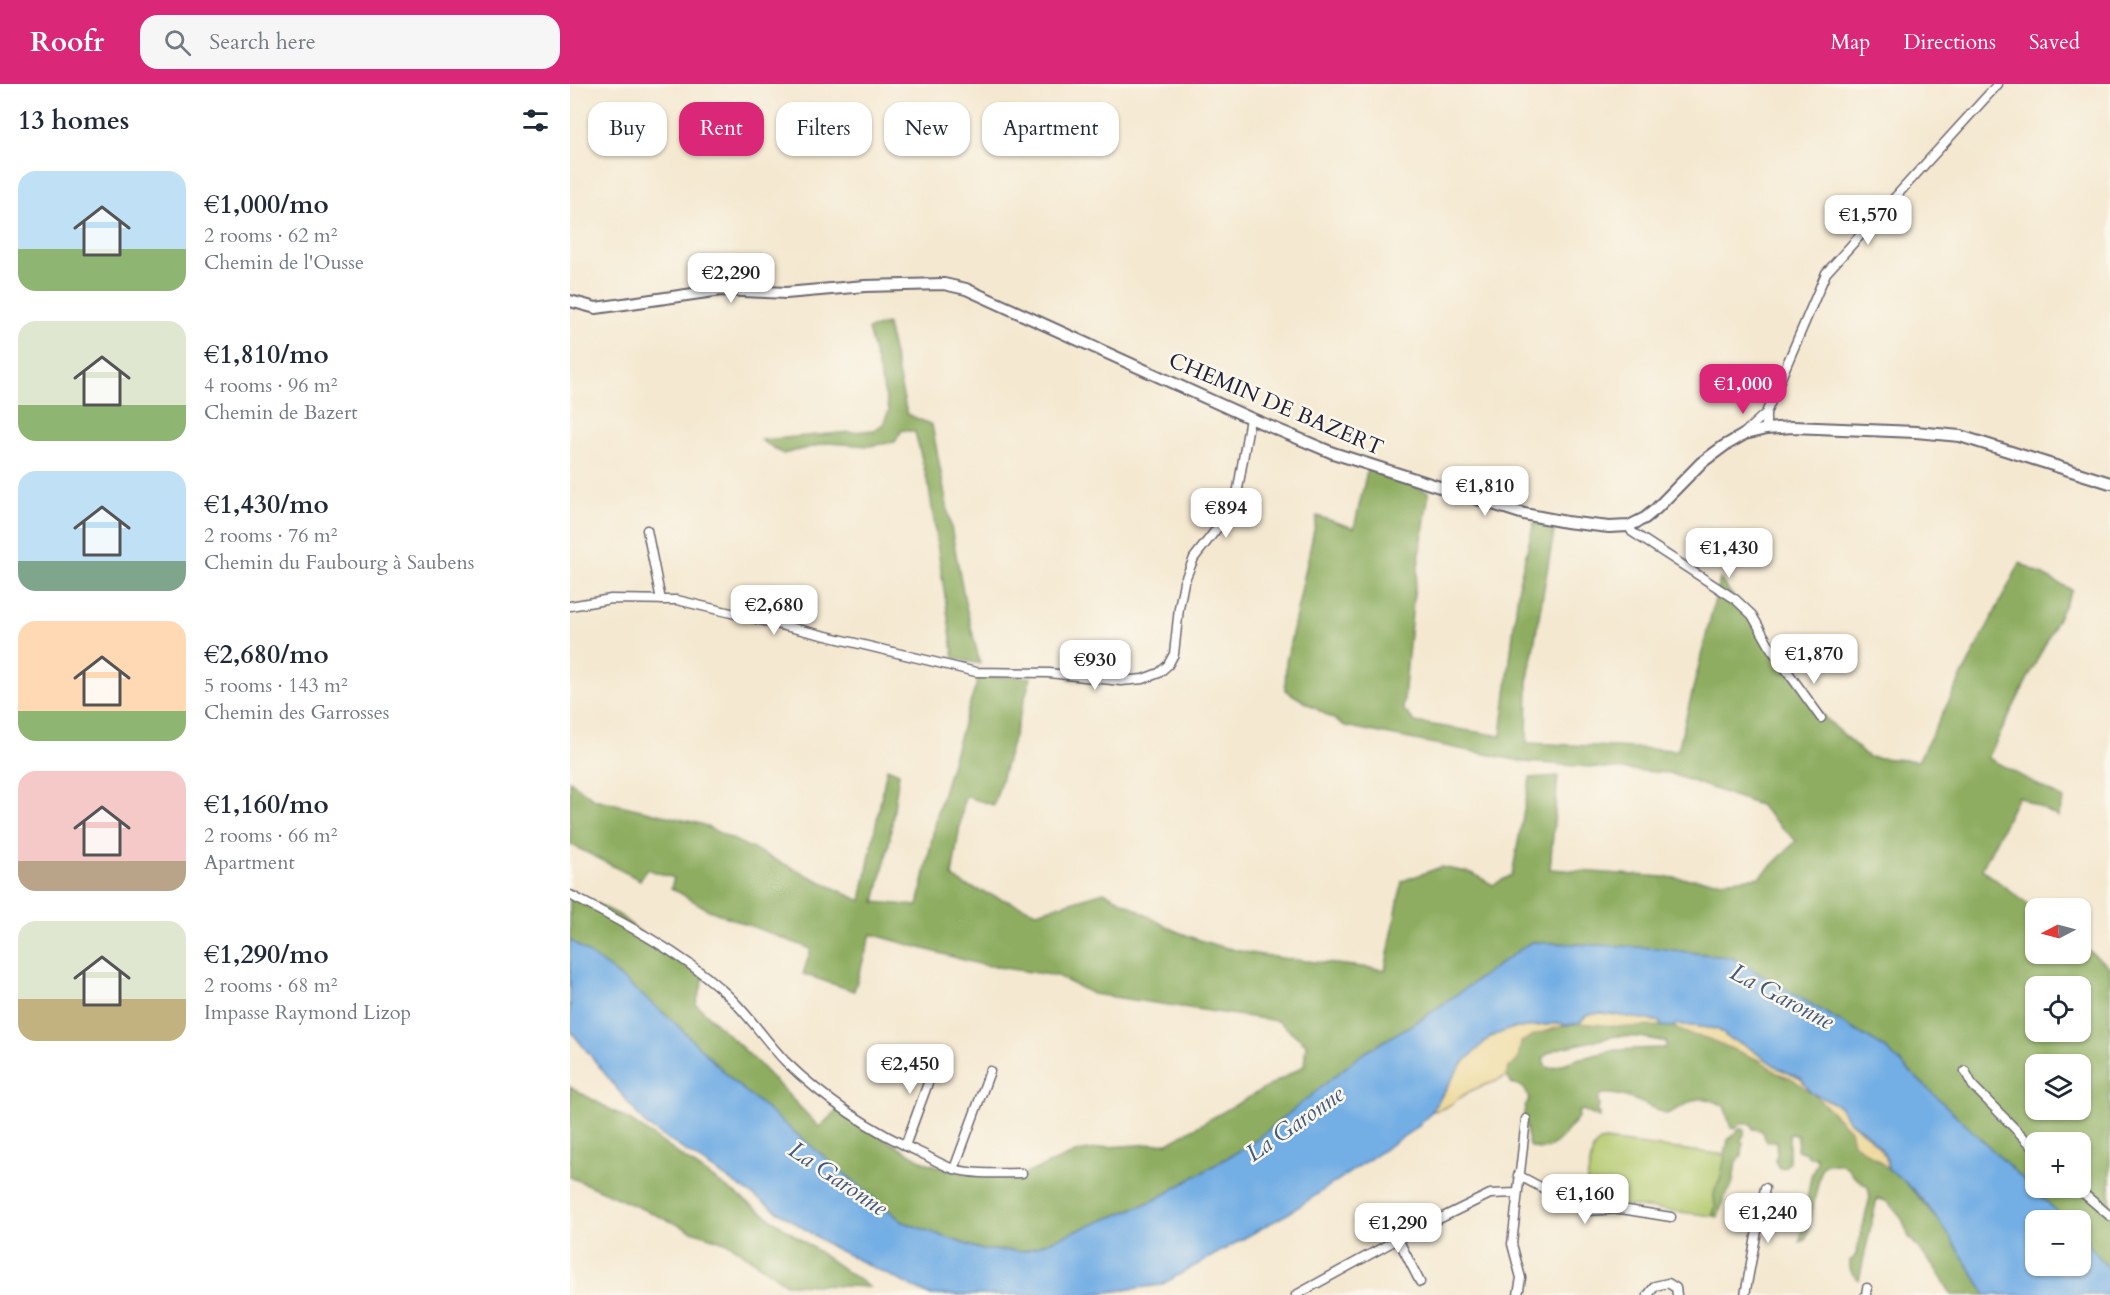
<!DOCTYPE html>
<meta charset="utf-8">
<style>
body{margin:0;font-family:Cardo,serif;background:#f6f6f7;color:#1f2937;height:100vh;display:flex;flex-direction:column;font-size:22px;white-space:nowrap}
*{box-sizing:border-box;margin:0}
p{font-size:20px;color:#747a83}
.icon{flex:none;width:33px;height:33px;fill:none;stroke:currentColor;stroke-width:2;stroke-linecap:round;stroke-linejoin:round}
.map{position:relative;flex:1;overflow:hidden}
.sheet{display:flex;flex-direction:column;background:#fff;width:570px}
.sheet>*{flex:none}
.hud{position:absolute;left:18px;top:18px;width:570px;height:54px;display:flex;gap:12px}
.needle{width:39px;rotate:264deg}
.fabs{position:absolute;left:1455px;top:814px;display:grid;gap:12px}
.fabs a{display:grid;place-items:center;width:66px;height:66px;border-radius:12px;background:#fff;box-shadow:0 2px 4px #0004;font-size:30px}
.price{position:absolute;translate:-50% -51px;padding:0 14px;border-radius:12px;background:#fff;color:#222;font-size:20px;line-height:39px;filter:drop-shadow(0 2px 3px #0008)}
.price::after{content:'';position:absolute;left:50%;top:36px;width:18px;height:14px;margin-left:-9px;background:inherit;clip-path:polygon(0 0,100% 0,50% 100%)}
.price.selected{background:#db2777;color:#fff}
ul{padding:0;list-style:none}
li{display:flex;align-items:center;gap:18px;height:150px;padding:0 18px}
li span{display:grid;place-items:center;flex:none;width:168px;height:120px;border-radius:18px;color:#555}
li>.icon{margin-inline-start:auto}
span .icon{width:72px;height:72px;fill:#fffc;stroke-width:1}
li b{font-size:26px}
h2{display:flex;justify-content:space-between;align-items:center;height:72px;padding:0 18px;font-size:26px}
.chip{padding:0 21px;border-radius:18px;background:#fff;box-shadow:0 2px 4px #0004;font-size:21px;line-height:54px}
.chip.selected{background:#db2777;color:#fff}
header{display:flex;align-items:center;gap:36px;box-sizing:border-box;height:84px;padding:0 30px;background:#db2777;color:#fff}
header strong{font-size:28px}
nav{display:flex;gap:33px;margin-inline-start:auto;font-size:21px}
.search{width:420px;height:54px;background:#f6f6f7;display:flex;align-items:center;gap:15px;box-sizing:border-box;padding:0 21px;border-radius:18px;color:#747a83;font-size:22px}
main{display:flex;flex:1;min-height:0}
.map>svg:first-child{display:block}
.green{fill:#b3c96d;stroke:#6a7654;stroke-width:1.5}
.forest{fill:#8ead60;stroke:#58684e;stroke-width:1.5;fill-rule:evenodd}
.sand{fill:#eeda9e;stroke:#887e6c;stroke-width:1.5}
.water{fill:#73aee4;stroke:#4a6890;stroke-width:1.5}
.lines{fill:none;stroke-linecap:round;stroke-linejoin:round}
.minor-casing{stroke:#6c676f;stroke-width:11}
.tertiary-casing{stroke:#6c676f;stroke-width:14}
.minor{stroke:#fff;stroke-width:8}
.tertiary{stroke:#fff;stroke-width:10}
.labels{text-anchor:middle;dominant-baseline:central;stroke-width:5;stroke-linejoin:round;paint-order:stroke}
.street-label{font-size:22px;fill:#22223b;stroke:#fbf7ec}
.water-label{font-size:24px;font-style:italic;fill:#425a7f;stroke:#fbf7ec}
</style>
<header>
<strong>Roofr</strong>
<div class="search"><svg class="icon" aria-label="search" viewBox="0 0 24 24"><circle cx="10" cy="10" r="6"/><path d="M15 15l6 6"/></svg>Search here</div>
<nav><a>Map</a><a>Directions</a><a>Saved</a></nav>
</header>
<main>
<section class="sheet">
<h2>13 homes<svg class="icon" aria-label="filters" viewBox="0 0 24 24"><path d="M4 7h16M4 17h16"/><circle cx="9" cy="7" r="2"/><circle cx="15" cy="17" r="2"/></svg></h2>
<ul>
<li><span style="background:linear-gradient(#bfe0f5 65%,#8fb573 0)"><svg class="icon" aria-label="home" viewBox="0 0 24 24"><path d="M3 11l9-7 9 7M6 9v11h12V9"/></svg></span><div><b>€1,000/mo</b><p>2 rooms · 62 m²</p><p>Chemin de l'Ousse</p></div></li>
<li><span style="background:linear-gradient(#dfe7d0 70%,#8fb573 0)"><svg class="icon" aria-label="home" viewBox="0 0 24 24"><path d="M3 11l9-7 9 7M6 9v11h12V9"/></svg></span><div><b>€1,810/mo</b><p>4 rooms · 96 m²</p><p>Chemin de Bazert</p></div></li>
<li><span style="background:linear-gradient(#bfe0f5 75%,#7fa58c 0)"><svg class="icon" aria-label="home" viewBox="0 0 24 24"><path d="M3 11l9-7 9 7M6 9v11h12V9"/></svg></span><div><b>€1,430/mo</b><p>2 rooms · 76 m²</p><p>Chemin du Faubourg à Saubens</p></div></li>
<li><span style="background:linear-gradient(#ffd9b3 75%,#8fb573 0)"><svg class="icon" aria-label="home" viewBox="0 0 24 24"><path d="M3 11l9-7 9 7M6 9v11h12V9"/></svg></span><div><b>€2,680/mo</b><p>5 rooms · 143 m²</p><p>Chemin des Garrosses</p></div></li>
<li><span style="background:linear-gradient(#f6c9c9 75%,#b9a48a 0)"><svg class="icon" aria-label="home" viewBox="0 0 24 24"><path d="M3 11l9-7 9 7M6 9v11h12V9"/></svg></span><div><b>€1,160/mo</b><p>2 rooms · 66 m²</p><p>Apartment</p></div></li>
<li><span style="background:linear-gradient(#dfe7d0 65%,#c2b280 0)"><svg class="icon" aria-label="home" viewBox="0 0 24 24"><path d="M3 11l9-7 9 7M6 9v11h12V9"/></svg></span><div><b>€1,290/mo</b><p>2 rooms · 68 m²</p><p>Impasse Raymond Lizop</p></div></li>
</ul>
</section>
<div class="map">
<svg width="1540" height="1211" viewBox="0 0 1540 1211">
<rect width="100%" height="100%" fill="#fbf7ec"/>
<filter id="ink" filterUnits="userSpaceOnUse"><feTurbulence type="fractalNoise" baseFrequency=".0167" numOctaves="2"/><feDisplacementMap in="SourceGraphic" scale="12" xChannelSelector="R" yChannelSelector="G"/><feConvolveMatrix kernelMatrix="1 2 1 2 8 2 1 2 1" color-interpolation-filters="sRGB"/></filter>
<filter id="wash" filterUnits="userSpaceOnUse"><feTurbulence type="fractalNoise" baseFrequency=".008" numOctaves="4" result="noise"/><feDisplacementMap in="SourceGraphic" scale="24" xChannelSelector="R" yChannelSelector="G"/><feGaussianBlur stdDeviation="1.35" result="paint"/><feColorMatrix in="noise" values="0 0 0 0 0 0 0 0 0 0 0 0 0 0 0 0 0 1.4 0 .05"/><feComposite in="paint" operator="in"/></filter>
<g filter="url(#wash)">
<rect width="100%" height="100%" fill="#f4e8d0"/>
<path class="green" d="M1035,1056L1156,1071L1150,1097L1146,1103L1144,1110L1145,1122L1143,1132L1052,1121L1031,1124L1012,1121L1023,1065L1030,1057Z"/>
<path class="forest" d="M317,240L337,330L362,341L395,518L410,580L384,574L359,404L345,348L332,346L325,358L299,362L258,359L213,370L191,356L304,346L313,340L319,326L298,245Z
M798,383L859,408L843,517L833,625L845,638L931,652L949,499L964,438L985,442L958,595L957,659L1108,666L1150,495L1251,630L1298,673L1348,677L1450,479L1502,506L1418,674L1494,715L1488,733L1448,712L1412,785L1465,826L1466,870H1510L1511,861L1540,883V1187L1511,1150L1510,1137H1497L1315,964L1163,874L1087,864L961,858L853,934L792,971L681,1060L585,1116L455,1167L412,1166L333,1138L164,998L103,937L44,888L0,856V806L49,831L92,866L134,894L126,920L188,979L249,1043L269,1025L295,1044L354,1078L395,1090L450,1092L508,1068L537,1063L598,1059L734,982L736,960L708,937L523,910L487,892L408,880L301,850L284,907L233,890L241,865L139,826L101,804L104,794L76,785L70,796L0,760V697L24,715L131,740L291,817L317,684L329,689L319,760L305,818L348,822L368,726L394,637L409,593H461L424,721L397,713L394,716L382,792L395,801L467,828L534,808C561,820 584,838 611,849C674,876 747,876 815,886L832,797L871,783L902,789L923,801L942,791L960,694L988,692L980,785L1150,797L1190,793L1226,757L1189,721L1099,689L955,678L775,642L715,606L716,578L747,432L784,444ZM1466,903H1510V948H1466ZM1466,981H1510V1026H1466ZM1466,1059H1510V1104H1466Z
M1009,939L1104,943L1121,951L1136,954L1163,965L1191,977L1214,993L1221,994L1244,1010L1280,1046L1284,1059L1331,1093L1374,1143L1416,1211H1382L1365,1184L1339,1153L1332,1135L1318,1118L1307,1114L1289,1196C1281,1190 1279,1185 1280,1176L1283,1175L1286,1170L1300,1113L1298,1103L1282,1091L1278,1084L1272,1080H1255L1251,1085L1236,1156L1230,1158L1241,1092L1247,1078L1246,1073H1239L1236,1069L1227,1066L1228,1052L1221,1050L1219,1051V1079L1213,1084H1209L1205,1077L1207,1070L1206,1057L1197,1058L1191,1046L1183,1045L1181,1040H1169L1166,1045L1161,1044L1154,1022C1123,1005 1123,1021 1096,1030C1075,1021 1055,1008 1031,1010L1028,1015L1029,1023L1026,1026L1029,1030V1034L1013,1026L1008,1028L1009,1032C996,1048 982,1074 959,1062L954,1030L955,1023L959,1016C956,1003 953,1003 941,999L937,992L938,985L949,971C949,966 949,961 952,957C963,947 994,941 1009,939ZM1046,952L1070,953L1096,958L1097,961L1094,964H1089L1046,966L1007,975L982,984L976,983L973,975L978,969L987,965Z
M0,1003L61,1037L299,1203L216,1200L158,1159L122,1147L0,1093Z
M1171,1044L1174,1046V1051L1170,1057L1173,1058L1172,1072L1166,1078L1163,1098L1161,1103L1155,1111L1148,1133L1143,1132L1145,1122L1144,1111L1146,1103L1150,1097L1158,1056Z"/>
<path class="sand" d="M1031,929L1087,937L1091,939L1090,942L1057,943L1009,939L1017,931Z
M991,939L995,941L964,951L951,958L948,976L938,985L937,992C925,999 916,1000 905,1005C889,1011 880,1026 862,1027L890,982L920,953L940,945Z
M1106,940L1147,945L1160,955L1175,961L1210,985L1231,995L1240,1008L1221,994L1207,989L1191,977L1136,954L1121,951L1104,943Z
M1244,1010C1252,1011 1269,1018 1273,1025C1276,1030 1276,1034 1280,1038C1296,1051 1316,1063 1318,1085L1308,1076L1283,1059L1280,1046Z"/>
<path class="water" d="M0,856L44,888L103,937L164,998L333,1138L412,1166L455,1167L585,1116L681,1060L792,970L853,934L961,858L1087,864L1163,874L1315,964L1497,1137H1466V1182H1510L1511,1150L1540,1187V1211H1416C1391,1171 1359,1111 1318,1085L1317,1076L1311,1065L1295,1048L1277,1035L1270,1022L1240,1008L1231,994L1210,985L1175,961L1160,955L1147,945L1106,940L1104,943L1090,942L1091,939L1087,937L1031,929L1017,931L1009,939L995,941L991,939L940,945L920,953L890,982L862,1027L849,1042L719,1129L591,1201L516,1211H359L262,1163L76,1041L0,946Z"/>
</g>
<g filter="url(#ink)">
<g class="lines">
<defs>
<path id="minor" d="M1196,345V329L1256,189L1428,0
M1172,351L1196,329
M1059,442L1062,448L1165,515L1182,531L1202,566L1251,634
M77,446L91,516
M0,522L41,515L107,516L406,588L479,589L551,597L573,595L589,589L598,581L604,570L609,524L614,498L624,474L659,429L663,420L668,405L680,334
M0,811C52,838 107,866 151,905C176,926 193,954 215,977C255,1016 304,1048 355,1071C364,1076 374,1082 384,1085C405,1091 430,1089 452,1089
M1395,987L1403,1002L1466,1066
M335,1062L369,969
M384,1085L420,987
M948,1091L1016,1127L1051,1125L1101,1133
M1507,1104L1540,1132
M828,1155L850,1198
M726,1211L828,1155L920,1110L946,1109
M948,1211L951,1194L942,1160L956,1035
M1078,1211L1085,1202L1098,1199L1106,1204L1107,1211
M1175,1211L1195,1104
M1296,1211L1297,1204"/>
<path id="tertiary" d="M0,217L26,224L151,206L216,209L295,202L374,200L396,205L680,334L763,369L954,430L996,438L1039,443L1059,442L1075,434L1086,425L1131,379L1154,362L1175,350L1196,345L1222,343L1346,348L1390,352L1540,399"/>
</defs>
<use href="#minor" class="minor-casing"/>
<use href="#tertiary" class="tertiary-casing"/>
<use href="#minor" class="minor"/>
<use href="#tertiary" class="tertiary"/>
</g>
</g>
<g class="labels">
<g class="street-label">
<text transform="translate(706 320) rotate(23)">CHEMIN DE BAZERT</text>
</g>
<g class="water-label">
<text transform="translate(1212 913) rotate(28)">La Garonne</text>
<text transform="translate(725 1040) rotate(-35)">La Garonne</text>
<text transform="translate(268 1095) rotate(34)">La Garonne</text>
</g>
</g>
</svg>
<div class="fabs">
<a><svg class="needle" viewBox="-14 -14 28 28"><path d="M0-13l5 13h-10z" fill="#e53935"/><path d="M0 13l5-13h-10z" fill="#747a83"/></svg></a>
<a><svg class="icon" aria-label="locate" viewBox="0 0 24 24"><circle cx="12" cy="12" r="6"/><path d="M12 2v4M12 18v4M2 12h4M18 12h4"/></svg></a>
<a><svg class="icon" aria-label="layers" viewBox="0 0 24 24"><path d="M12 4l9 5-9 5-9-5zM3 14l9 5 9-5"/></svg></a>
<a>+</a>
<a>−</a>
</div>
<b class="price" style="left:1298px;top:162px">€1,570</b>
<b class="price" style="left:161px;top:220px">€2,290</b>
<b class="price selected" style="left:1173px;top:331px">€1,000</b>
<b class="price" style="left:915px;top:433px">€1,810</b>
<b class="price" style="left:656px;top:455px">€894</b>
<b class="price" style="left:1159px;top:495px">€1,430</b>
<b class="price" style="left:204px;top:552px">€2,680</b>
<b class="price" style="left:1244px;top:601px">€1,870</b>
<b class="price" style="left:525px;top:607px">€930</b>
<b class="price" style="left:340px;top:1011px">€2,450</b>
<b class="price" style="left:1015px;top:1141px">€1,160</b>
<b class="price" style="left:1198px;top:1160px">€1,240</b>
<b class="price" style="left:828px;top:1170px">€1,290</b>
<div class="hud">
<a class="chip">Buy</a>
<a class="chip selected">Rent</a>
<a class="chip">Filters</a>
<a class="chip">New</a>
<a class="chip">Apartment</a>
</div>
</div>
</main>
